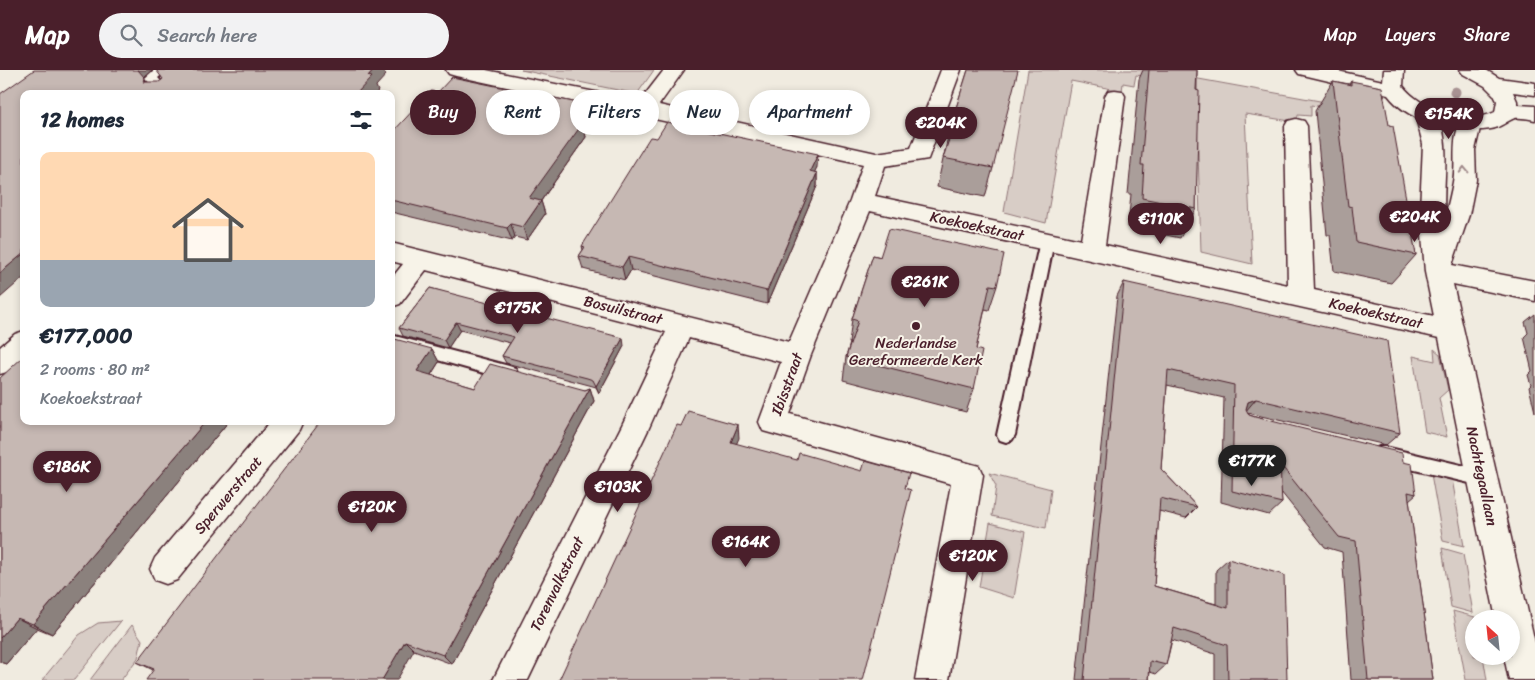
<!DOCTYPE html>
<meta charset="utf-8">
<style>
body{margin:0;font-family:Sriracha,sans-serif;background:#f2f2f3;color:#1f2937;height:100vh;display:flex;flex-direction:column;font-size:19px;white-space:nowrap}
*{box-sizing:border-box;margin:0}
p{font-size:16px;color:#747a83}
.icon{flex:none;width:28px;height:28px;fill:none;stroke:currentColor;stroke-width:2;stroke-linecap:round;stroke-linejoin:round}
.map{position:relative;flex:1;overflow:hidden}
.side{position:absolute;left:20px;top:20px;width:375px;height:335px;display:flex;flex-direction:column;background:#fff;border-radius:10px;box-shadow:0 2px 8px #0003}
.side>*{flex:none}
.top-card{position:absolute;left:410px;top:20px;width:475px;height:45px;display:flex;gap:10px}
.needle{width:32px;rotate:333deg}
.controls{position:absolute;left:1465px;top:540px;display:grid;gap:10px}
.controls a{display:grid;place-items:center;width:55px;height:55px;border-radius:50%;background:#fff;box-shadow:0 2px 8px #0003;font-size:25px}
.price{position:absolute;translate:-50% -42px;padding:0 11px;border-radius:18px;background:#4a1f2b;color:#fff;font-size:16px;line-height:32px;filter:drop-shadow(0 1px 2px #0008)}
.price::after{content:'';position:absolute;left:50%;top:30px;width:15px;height:11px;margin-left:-8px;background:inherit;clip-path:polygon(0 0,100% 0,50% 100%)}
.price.on{background:#222;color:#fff}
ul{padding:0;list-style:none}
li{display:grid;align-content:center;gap:10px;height:265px;padding:0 20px}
li span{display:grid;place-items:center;height:155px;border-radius:10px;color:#555}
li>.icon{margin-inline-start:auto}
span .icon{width:90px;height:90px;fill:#fffc;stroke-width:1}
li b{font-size:21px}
h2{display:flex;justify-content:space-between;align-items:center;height:60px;padding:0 20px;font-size:21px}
.chip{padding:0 18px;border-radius:22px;background:#fff;box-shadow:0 2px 8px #0003;font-size:18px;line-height:45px}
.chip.on{background:#4a1f2b;color:#fff}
header{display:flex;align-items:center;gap:30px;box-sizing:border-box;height:70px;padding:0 25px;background:#4a1f2b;color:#fff}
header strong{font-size:24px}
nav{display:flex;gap:28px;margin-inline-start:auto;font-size:18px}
.search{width:350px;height:45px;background:#f2f2f3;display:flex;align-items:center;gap:12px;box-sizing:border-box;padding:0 18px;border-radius:28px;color:#747a83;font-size:19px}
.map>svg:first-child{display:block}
.green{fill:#d8cdc6;stroke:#917678}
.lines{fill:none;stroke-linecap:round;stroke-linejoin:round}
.lane-casing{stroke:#4a1f2b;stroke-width:4}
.street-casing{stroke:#4a1f2b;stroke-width:3}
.secondary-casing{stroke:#4a1f2b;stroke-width:3}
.lane{fill:#f7f3e8;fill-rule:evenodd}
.street{fill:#f7f3e8;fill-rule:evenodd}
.secondary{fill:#f7f3e8;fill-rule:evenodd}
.tree{fill:#a89292}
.wall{fill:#aa9e9a;stroke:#4a1f2b}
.shaded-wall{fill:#8b817d;stroke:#4a1f2b}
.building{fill:#c6b8b3;stroke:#4a1f2b}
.oneway{stroke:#a0898a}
.poi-dot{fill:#4a1f2b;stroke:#f7f3e8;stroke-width:2}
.labels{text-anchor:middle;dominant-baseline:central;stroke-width:4;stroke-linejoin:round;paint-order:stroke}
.street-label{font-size:15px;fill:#4a1f2b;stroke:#f7f3e8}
.poi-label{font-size:15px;fill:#4a1f2b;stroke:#f7f3e8}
</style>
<header>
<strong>Map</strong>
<div class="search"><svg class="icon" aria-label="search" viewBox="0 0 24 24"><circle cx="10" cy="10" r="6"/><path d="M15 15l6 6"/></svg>Search here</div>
<nav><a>Map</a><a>Layers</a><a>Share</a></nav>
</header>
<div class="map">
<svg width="1535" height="610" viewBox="0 0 1535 610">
<rect width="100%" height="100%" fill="#f0ebe0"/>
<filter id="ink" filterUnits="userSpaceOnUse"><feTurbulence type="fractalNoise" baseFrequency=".02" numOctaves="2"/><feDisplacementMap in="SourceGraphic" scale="10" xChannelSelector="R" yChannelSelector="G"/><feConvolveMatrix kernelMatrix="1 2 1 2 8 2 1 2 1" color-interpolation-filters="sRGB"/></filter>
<g filter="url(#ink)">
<path class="green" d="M521,0H654L637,24Z
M1028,0H1149L1353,37L1361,44L1311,35V46L1298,45L1297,52L1245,44L1252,194L1201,182L1196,15L1136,5L1134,15L1123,13L1122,21L1071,11L1046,153L1004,142Z
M1434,279L1440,284L1448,320L1439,328L1447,367L1425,362L1413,286L1435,291Z
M989,403L1051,419L1046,458L992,446L996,416Z
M1431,404L1452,409L1464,476L1443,471Z
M990,453L1025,462L1014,528L979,517Z
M1442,478L1463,484L1473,543L1451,537Z
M1453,541L1475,547L1474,549V586H1483L1487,610H1466Z
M121,551L74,610H42L79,565L98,553Z
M132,555L142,570L138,588L121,610H90Z"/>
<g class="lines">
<defs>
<path id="lane" d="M154,0H167L158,8L170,21L168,24H155L157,21L145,8Z
M1047,166L1052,167L1054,171L1015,365L1012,370L1006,372L1000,370L997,365L1040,171L1042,167Z
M391,265L509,296L515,298L517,303L515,308L509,310L391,277Z
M1381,376L1482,400L1488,402L1491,408L1488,414L1482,416L1381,392L1375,389L1372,384L1375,379Z"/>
<path id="street" d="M446,0H486L640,31L664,0H684L659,35L876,83L911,78L941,0H961L928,89L885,96L875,126L1081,170L1105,26L1108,21L1115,20L1122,21L1125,26L1105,175L1288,215L1285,56L1288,51L1296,49L1304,51L1307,56L1314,220L1434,246L1425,202L1420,140L1423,74L1415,44L1418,39L1426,37L1434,39C1454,70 1441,112 1445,147C1448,135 1451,123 1453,112C1457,91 1450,69 1462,49L1470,47L1478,49L1481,54L1475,80L1476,110L1469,145L1452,195L1535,211V231L1453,214L1535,573V610H1509L1504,586H1511V549H1496L1439,268L870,141L811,285L790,344L979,396L983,405L949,610H915L951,414L763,361L759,352L781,292L689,268L648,360L528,610H493L622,355L666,262L426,200L400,234L391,237V209L403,194L391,191V173L789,272L850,131L863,94L456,6L449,4Z
M24,261V287L10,301L0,304V277L15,264Z
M271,351H303L299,360L177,510L166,514L155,510L150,499L155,488Z"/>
<path id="secondary" d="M1296,0H1333L1383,11L1384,0H1404L1403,16C1420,39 1468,56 1495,42L1497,31L1494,25L1485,16L1463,4L1460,0H1486L1499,8L1535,13V25L1513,22L1517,31V35L1535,36V50C1529,49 1521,47 1515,48C1508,50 1500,58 1491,59C1457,64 1409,53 1388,25L1299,4Z"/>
</defs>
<use href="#lane" class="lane-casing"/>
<use href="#street" class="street-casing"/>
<use href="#secondary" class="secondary-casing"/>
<use href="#lane" class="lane"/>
<use href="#street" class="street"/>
<use href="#secondary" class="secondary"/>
</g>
<circle class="tree" cx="1455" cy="22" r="5.5"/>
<path class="wall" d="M968,0L993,98L985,127L937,117L950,57Z
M1143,0H1197L1196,139L1180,168L1128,157L1131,124H1128L1139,9Z
M1333,11L1349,14L1351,11L1389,55L1416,185L1391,213L1334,201L1330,165H1327L1315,41Z
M591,49L584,59L586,67L541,131L545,144L527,170L515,167L512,171L391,142V64Z
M817,97L814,102L817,103V116L767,234L631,200L625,210L583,199L579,186L583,180L582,176Z
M873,185L997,216L989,240L985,239L976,279L974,319L966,342L843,310L846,287L850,273H849L852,249Z
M1124,212L1400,363L1386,375L1248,343L1249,345L1403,392L1416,424L1409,430L1433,610H1351L1342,482L1325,477L1281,422L1282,433L1269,445L1221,432L1224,328L1167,315L1161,399L1197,437L1186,448L1159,441L1154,516L1216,534V500L1228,489L1287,610H1215V584L1172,570L1166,595L1156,604L1150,602L1149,610H1076L1117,226Z
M430,218L624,276L599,323L596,317L589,315L506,293L502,286L510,273L460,260L448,278L403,266L399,258Z
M1535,244V342L1529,317L1531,315L1528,305L1532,301L1524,267L1528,263L1525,252Z
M432,279L439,292L431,305L475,318L585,320L590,318L594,331L452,594L414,580L153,600L137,592Z
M0,308L24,351H229L52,564L37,558L6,594L0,592Z"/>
<path class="shaded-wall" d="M137,0H152L144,7Z
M373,0H383L386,5L376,16L378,21L375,24H356L368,6Z
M588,35L591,49L584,59L586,67L533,142L529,128L576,52Z
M818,84L817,97L809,115L810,101Z
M817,103V116L767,234V221Z
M541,131L545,144L527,170L523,157Z
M511,154L515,167L512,171L507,158Z
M24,183V207L0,228V203Z
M628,187L631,200L625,210L622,197Z
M456,252L460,260L448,278L444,270Z
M623,268L624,276L599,323L596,316Z
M432,279L439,292L425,314L417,301Z
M590,318L594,331L452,594L443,585Z
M1256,329L1245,342L1248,332Z
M206,351H229L52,564L33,554Z
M738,355L739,368L732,384L731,372Z
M17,548L37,558L6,594L0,592V568Z
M405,571L414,580L397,610H382Z"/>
<path class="building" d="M34,0H138L145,8L144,12H159L163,9L156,0H373L368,6L372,7L356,24H24V183L0,203V24Z
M968,0H1018L993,98L943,88L953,57H950Z
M1149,0H1197L1196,20L1199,21L1196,139L1142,128L1144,95H1141Z
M452,7L588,35L576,52L583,53L529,128L541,131L523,157L511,154L507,158L391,130V64L431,21L438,22Z
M1333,11L1351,15V11L1382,17L1389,55L1393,56L1416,185L1356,172L1352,137L1348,136Z
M667,52L818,84L810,101L817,103L767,221L628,187L622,197L579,186L585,177L582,176L650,67L657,68Z
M889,159L1004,184L997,216L990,215L976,279L982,281L974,319L846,287L858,251L852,249L873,185L880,187Z
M1124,212L1387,271L1400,363L1256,329L1248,332L1246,339L1249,345L1255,347L1402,383L1403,392L1412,394L1416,424L1408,422L1433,610H1368L1356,471L1339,467L1280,394L1282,433L1232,421L1234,315L1168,300L1161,399L1197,437L1160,428L1154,516L1228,538V489L1284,505L1287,610H1228L1227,575L1174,558L1166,595L1150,591L1149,610H1084Z
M430,218L623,268L596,316L593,310L587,308L502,286L514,267L456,252L444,270L399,258Z
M391,268L432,279L417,301L475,318L490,294L585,320L590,318L443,585L405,571L382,610H146L154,599L137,592L321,351H391Z
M24,286V351H206L33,554L17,548L0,568V308Z
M688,341L738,355L731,372L797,390L799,383L862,401L865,391L909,403L905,418L911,420L863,610H559L677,355L681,356Z"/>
<defs><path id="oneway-chevron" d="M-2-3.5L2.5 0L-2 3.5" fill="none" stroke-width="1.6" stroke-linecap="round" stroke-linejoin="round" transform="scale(1.25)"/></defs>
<use class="oneway" href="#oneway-chevron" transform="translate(1464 100) rotate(-92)"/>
</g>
<circle class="poi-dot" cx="916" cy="256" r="5"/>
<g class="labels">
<g class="street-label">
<text transform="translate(977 156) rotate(12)">Koekoekstraat</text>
<text transform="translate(623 240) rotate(14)">Bosuilstraat</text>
<text transform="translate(1376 243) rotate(13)">Koekoekstraat</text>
<text transform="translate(787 314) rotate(-70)">Ibisstraat</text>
<text transform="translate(1482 406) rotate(78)">Nachtegaallaan</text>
<text transform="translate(228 425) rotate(-50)">Sperwerstraat</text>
<text transform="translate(557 514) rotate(-64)">Torenvalkstraat</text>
</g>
<g class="poi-label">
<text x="916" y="273">Nederlandse<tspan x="916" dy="17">Gereformeerde Kerk</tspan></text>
</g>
</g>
</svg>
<div class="controls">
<a><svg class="needle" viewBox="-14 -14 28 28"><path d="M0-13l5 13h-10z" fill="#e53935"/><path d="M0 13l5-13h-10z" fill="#747a83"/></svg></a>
</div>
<b class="price" style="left:1449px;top:70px">€154K</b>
<b class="price" style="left:941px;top:79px">€204K</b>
<b class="price" style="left:1415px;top:173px">€204K</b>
<b class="price" style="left:1161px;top:175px">€110K</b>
<b class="price" style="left:925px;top:238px">€261K</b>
<b class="price" style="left:518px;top:264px">€175K</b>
<b class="price on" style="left:1252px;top:417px">€177K</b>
<b class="price" style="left:67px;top:423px">€186K</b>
<b class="price" style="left:618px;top:443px">€103K</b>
<b class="price" style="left:372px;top:463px">€120K</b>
<b class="price" style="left:746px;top:498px">€164K</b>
<b class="price" style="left:973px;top:512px">€120K</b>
<div class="top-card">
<a class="chip on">Buy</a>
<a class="chip">Rent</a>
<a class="chip">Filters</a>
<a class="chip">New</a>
<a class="chip">Apartment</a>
</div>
<section class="side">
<h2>12 homes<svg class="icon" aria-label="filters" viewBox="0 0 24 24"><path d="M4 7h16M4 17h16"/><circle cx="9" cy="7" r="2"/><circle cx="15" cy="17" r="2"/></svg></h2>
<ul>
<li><span style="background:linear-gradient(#ffd9b3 70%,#9aa5b1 0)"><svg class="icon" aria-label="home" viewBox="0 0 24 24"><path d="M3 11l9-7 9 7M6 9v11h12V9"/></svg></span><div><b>€177,000</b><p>2 rooms · 80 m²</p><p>Koekoekstraat</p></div></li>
</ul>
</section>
</div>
